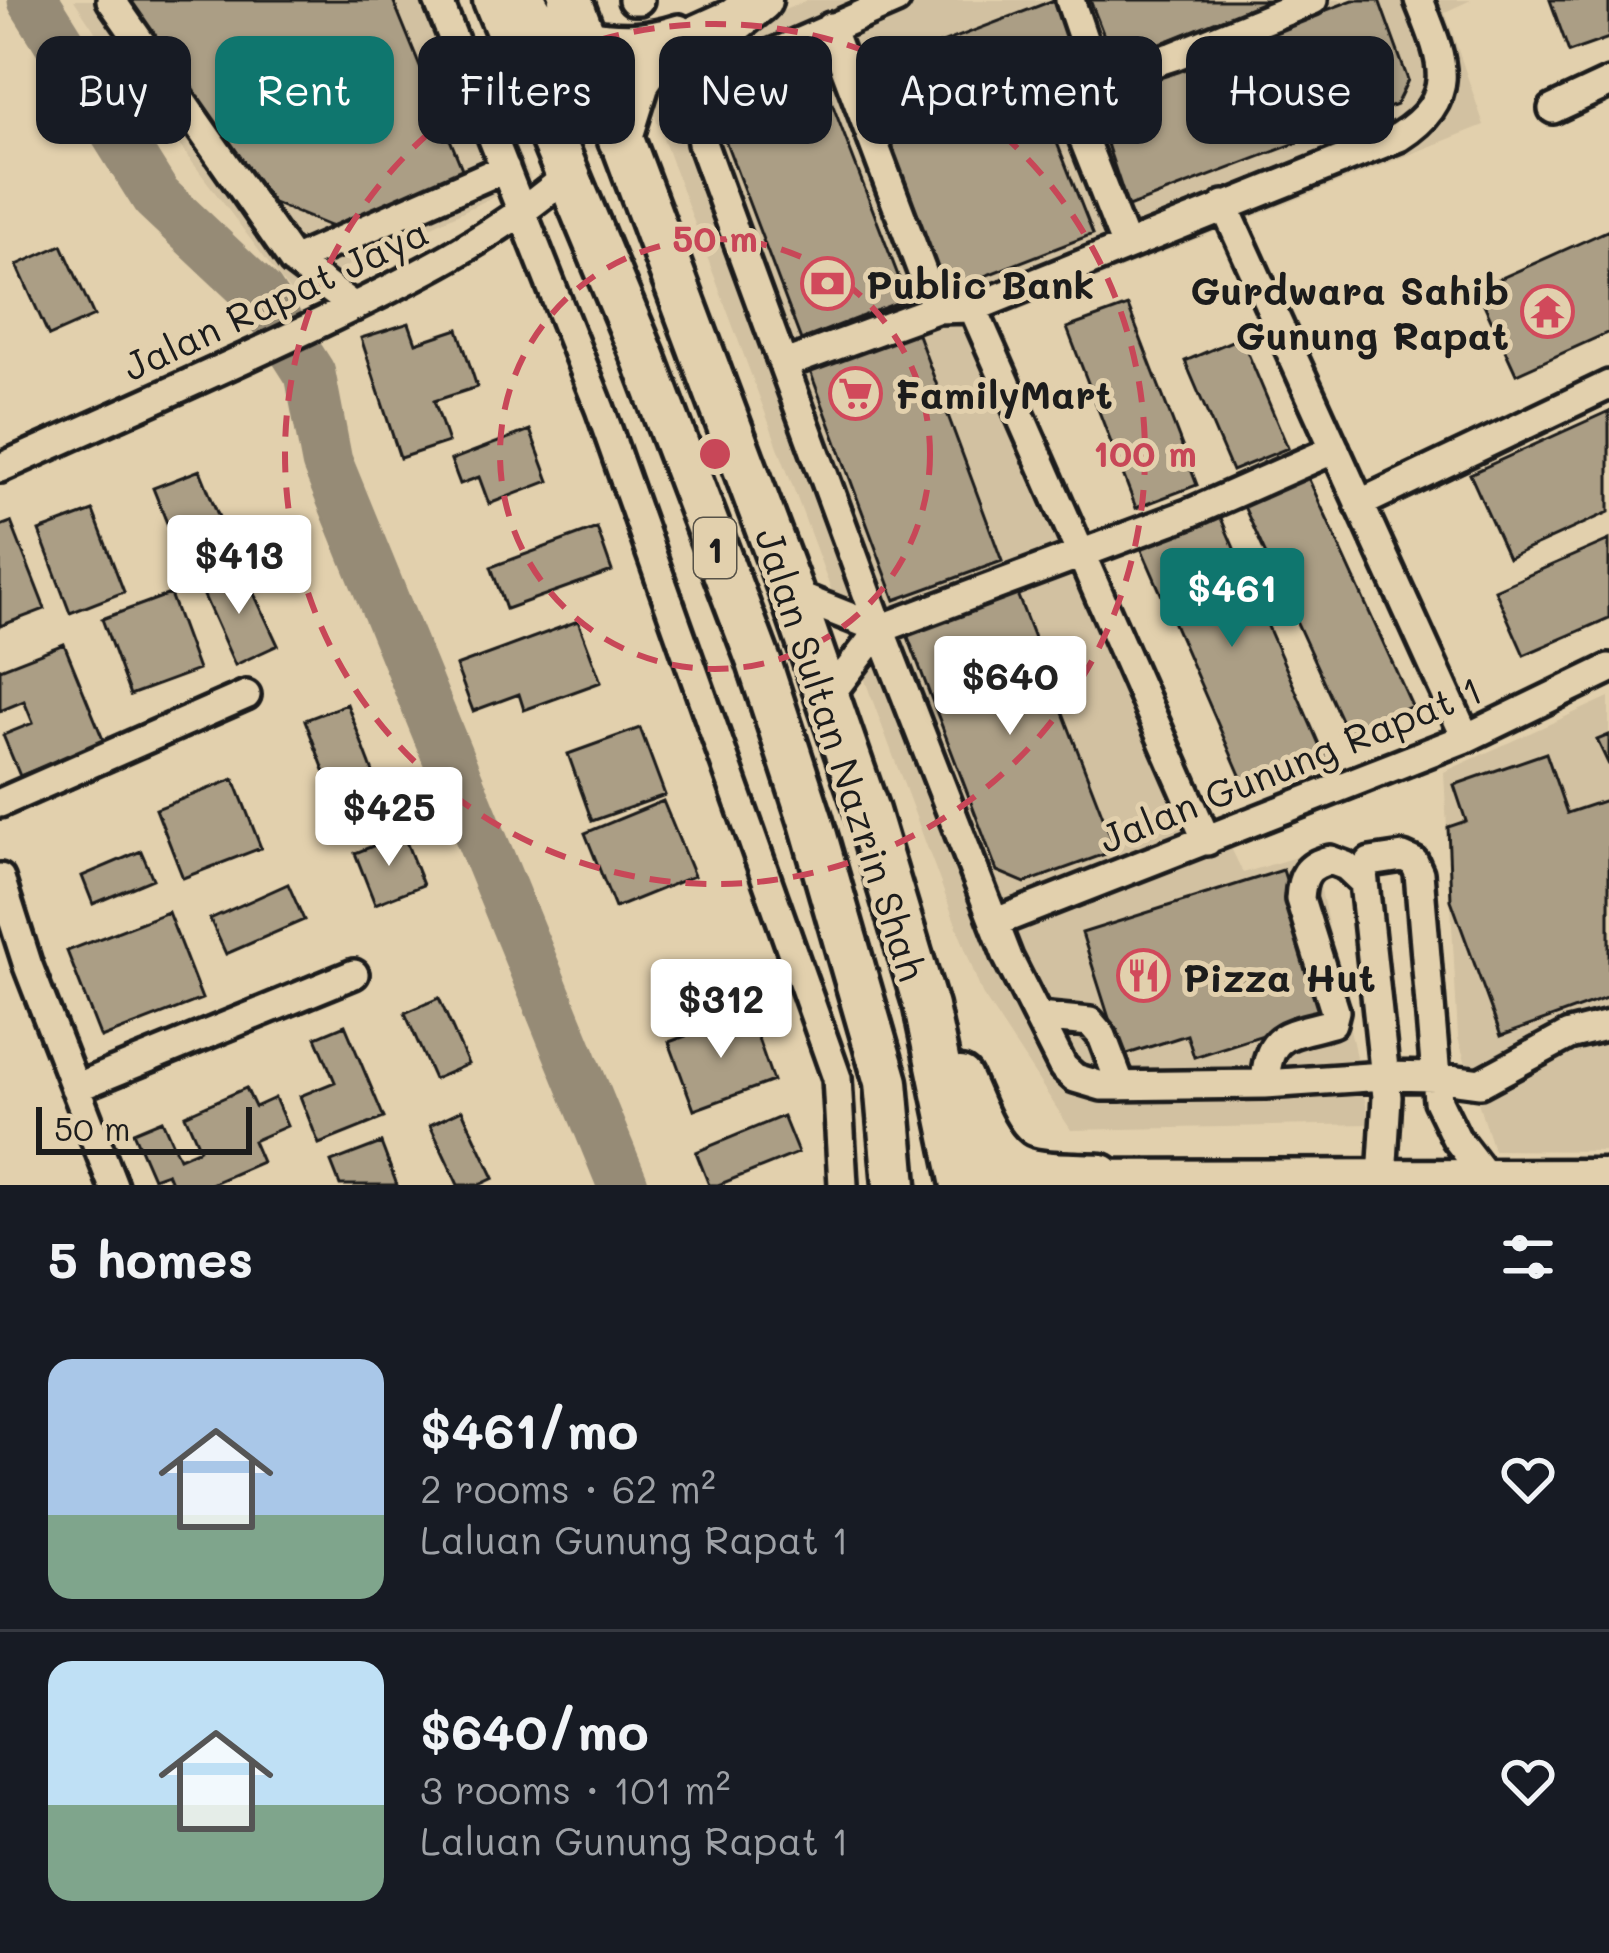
<!DOCTYPE html>
<meta charset="utf-8">
<style>
body{margin:0;font-family:Mali,sans-serif;background:#242831;color:#f1f3f6;height:100vh;display:flex;flex-direction:column;font-size:45px;white-space:nowrap}
*{box-sizing:border-box;margin:0}
p{font-size:39px;color:#9ea1a6}
.icon{flex:none;width:66px;height:66px;fill:none;stroke:currentColor;stroke-width:2;stroke-linecap:round;stroke-linejoin:round}
.map{position:relative;height:1185px;overflow:hidden}
.panel{display:flex;flex-direction:column;background:#171b24;flex:1}
.panel>*{flex:none}
.top-card{position:absolute;left:36px;top:36px;width:1539px;height:108px;display:flex;gap:24px}
.scale{position:absolute;left:36px;bottom:30px;width:216px;box-sizing:border-box;padding-left:12px;border:6px solid #1c1c1c;border-top:0;font-size:33px;line-height:42px;white-space:nowrap;color:#1c1c1c;-webkit-text-stroke:9px #e2d0ad;paint-order:stroke}
.price{position:absolute;translate:-50% -102px;padding:0 27px;border-radius:12px;background:#fff;color:#222;font-size:39px;line-height:78px;filter:drop-shadow(0 3px 6px #0008)}
.price::after{content:'';position:absolute;left:50%;top:72px;width:36px;height:27px;margin-left:-18px;background:inherit;clip-path:polygon(0 0,100% 0,50% 100%)}
.price.on{background:#0f766e;color:#fff}
ul{padding:0;list-style:none}
li{display:flex;align-items:center;gap:36px;height:300px;padding:0 48px}
li+li{border-top:3px solid #363941}
li span{display:grid;place-items:center;flex:none;width:336px;height:240px;border-radius:24px;color:#555}
li>.icon{margin-inline-start:auto}
span .icon{width:144px;height:144px;fill:#fffc;stroke-width:1}
li b{font-size:51px}
h2{display:flex;justify-content:space-between;align-items:center;height:144px;padding:0 48px;font-size:51px}
.pill{padding:0 42px;border-radius:24px;background:#171b24;box-shadow:0 3px 9px #0004;font-size:42px;line-height:108px}
.pill.on{background:#0f766e;color:#fff}
.map>svg:first-child{display:block}
.built{fill:#d2c1a1}
.lines{fill:none;stroke-linecap:round;stroke-linejoin:round}
.river{stroke:#968b76;stroke-width:51}
.building{fill:#ab9e85;stroke:#1c1c1c;stroke-width:3}
.minor-casing{stroke:#1c1c1c;stroke-width:36}
.major-casing{stroke:#1c1c1c;stroke-width:45}
.highway-casing{stroke:#1c1c1c;stroke-width:51}
.minor{stroke:#e2d0ad;stroke-width:27}
.major{stroke:#e2d0ad;stroke-width:36}
.highway{stroke:#e2d0ad;stroke-width:42}
.ring{fill:none;stroke:#c84758;stroke-width:6;stroke-dasharray:21 15}
.labels{text-anchor:middle;dominant-baseline:central;stroke-width:10;stroke-linejoin:round;paint-order:stroke}
.shield{fill:#e2d0ad;stroke:#575248;stroke-width:3}
.shield-label{font-size:36px;font-weight:bold;fill:#1c1c1c}
.poi-label{font-size:39px;font-weight:bold;fill:#1c1c1c;stroke:#e2d0ad;text-anchor:start}
.street-label{font-size:39px;fill:#1c1c1c;stroke:#e2d0ad}
.centre{fill:#c84758;stroke:#e2d0ad;stroke-width:6}
.ring-label{font-size:36px;text-anchor:middle;font-weight:bold;fill:#c84758;stroke:#e2d0ad;stroke-width:10;stroke-linejoin:round;paint-order:stroke}
</style>
<div class="map">
<svg width="1609" height="1185" viewBox="0 0 1609 1185">
<rect width="100%" height="100%" fill="#e2d0ad"/>
<filter id="ink" filterUnits="userSpaceOnUse"><feTurbulence type="fractalNoise" baseFrequency=".00833" numOctaves="2"/><feDisplacementMap in="SourceGraphic" scale="24" xChannelSelector="R" yChannelSelector="G"/><feConvolveMatrix kernelMatrix="1 2 1 2 8 2 1 2 1" color-interpolation-filters="sRGB"/></filter>
<g filter="url(#ink)">
<path class="built" d="M74,0H448L531,179L291,293L106,48Z
M809,0H1471L1445,12L1484,125L983,324L1243,873L1313,852L1370,1124L1071,1130L982,994L649,101L665,58Z
M1609,697V1151L1493,1150L1458,1038L1444,772Z"/>
<g class="lines">
<path class="river" d="M33,0L156,197L259,294L310,374L327,462L623,1185"/>
</g>
<path class="building" d="M126,0H393L467,181L339,230L273,203Z
M1054,0L1079,64L1033,82L1093,234L946,291L861,74Z
M1090,0H1274L1132,55L1108,46Z
M1353,0H1379L1408,80L1396,105L1128,207L1092,99Z
M1550,0H1609V38L1569,52Z
M825,85L907,299L801,340L719,124Z
M1609,230V332L1516,374L1477,289Z
M62,245L94,316L49,336L17,265Z
M1128,306L1197,485L1136,508L1067,328Z
M913,321L1002,561L895,600L806,360Z
M409,323L416,343L458,329L477,387L434,401L448,442L400,458L361,338Z
M1241,337L1288,448L1232,471L1185,361Z
M1609,411V512L1508,558L1470,474Z
M530,430L549,481L489,504L479,477L460,484L451,460Z
M200,470L228,540L181,558L153,488Z
M1306,473L1412,706L1348,735L1242,502Z
M1217,509L1325,758L1247,791L1139,543Z
M93,511L124,592L70,613L39,531Z
M11,522L45,609L0,626V526Z
M597,528L612,571L506,609L491,567Z
M1609,540V618L1524,655L1495,590Z
M243,570L278,645L235,665L201,589Z
M1014,586L1116,850L1025,883L997,871L905,629Z
M170,594L198,670L130,695L102,619Z
M578,621L601,682L524,710L519,694L473,711L456,666Z
M64,644L104,742L20,776L3,735L33,723L24,701L0,711V669Z
M347,704L385,804L343,820L305,720Z
M640,728L665,795L592,821L568,754Z
M1609,735V765L1597,740Z
M1546,753L1567,813L1609,799V997L1501,1036L1451,900L1448,827L1466,821L1454,785Z
M234,779L261,848L183,878L156,809Z
M663,801L694,876L615,908L585,833Z
M403,834L423,885L375,904L355,853Z
M141,851L153,879L93,904L82,876Z
M1283,870L1329,1014L1194,1057L1187,1035L1121,1056L1082,933Z
M288,884L304,920L226,954L210,919Z
M168,912L202,999L101,1038L67,951Z
M439,998L468,1064L434,1079L405,1013Z
M749,1013L773,1081L694,1110L669,1042Z
M345,1025L384,1118L319,1144L300,1096L335,1082L316,1037Z
M246,1088L255,1107L275,1098L287,1126L253,1141L262,1162L209,1185H172L167,1173L153,1178L133,1132L162,1120L179,1158L200,1149L185,1115Z
M462,1110L494,1178L479,1185H458L430,1125Z
M783,1116L798,1153L718,1185H709L696,1152Z
M381,1143L397,1185H340L331,1162Z"/>
<g class="lines">
<defs>
<path id="minor" d="M111,0L293,261L505,168
M438,0L600,409L837,1078L843,1185
M633,0H639
M896,0L712,80C698,102 698,118 702,143L880,629L1008,958L1063,1067L1075,1078L1102,1086L1265,1084L1384,1076L1435,1077L1480,1083L1569,1035L1609,1025
M1070,0L1093,68L1080,105V130L1125,244
M830,27L936,309
M582,33C617,40 645,40 679,29
M1090,83L1174,56L1313,0
M1553,109L1609,83
M1224,205L1466,738
M293,261L354,307
M973,308L1207,841
M785,364L936,309L973,308L1399,137C1462,97 1442,58 1419,0
M0,468C109,419 218,372 326,320C412,279 495,238 568,175
M1359,504L1609,385
M792,594L880,629
M828,697L880,629L1190,513L1335,449
M0,803L246,695
M0,878L28,966L113,1185
M996,922L1466,738L1609,669
M1038,1017L1090,1022L1102,1036L1121,1086
M1265,1084C1268,1031 1287,1036 1332,1023L1335,1011L1300,899C1301,877 1307,865 1330,860L1346,866L1364,883
M75,1088L354,974
M1382,1178L1387,1097L1363,873L1370,862L1403,857L1414,862L1419,873L1438,1101L1456,1138L1486,1177"/>
<path id="major" d="M963,1179L1609,1178"/>
<path id="highway" d="M495,0L643,356L759,662L811,822L886,1082L895,1185
M524,0C536,28 553,35 582,33
M570,0L792,594L866,808L926,1007L963,1185
M620,140L639,79L655,56L735,20L760,0
M960,1079C972,1105 984,1143 1008,1161C1029,1178 1075,1174 1101,1176"/>
</defs>
<use href="#minor" class="minor-casing"/>
<use href="#major" class="major-casing"/>
<use href="#highway" class="highway-casing"/>
<use href="#minor" class="minor"/>
<use href="#major" class="major"/>
<use href="#highway" class="highway"/>
</g>
</g>
<g class="ring">
<circle cx="715" cy="454" r="215"/>
<circle cx="715" cy="454" r="430"/>
</g>
<defs>
<symbol id="bank-ring" viewBox="-11 -11 22 22"><circle r="9.5" fill="#e2d0ad" stroke="#d1495b" stroke-width="1.5"/><path d="M-6-4H6V4H-6ZM0-2.3a2.3 2.3 0 1 0 0 4.6a2.3 2.3 0 1 0 0-4.6Z" fill="#d1495b"/></symbol>
<symbol id="temple-ring" viewBox="-11 -11 22 22"><circle r="9.5" fill="#e2d0ad" stroke="#d1495b" stroke-width="1.5"/><path d="M0-6L5-2H3V0L6.5 2.5H4V6H1.5V3h-3V6H-4V2.5H-6.5L-3 0V-2H-5Z" fill="#d1495b"/></symbol>
<symbol id="supermarket-ring" viewBox="-11 -11 22 22"><circle r="9.5" fill="#e2d0ad" stroke="#d1495b" stroke-width="1.5"/><path d="M-6-5.5h2.5l.6 2H6L4.5 2H-2.5L-4.4-4H-6ZM-1.5 3.2a1.3 1.3 0 1 0 .1 0ZM3 3.2a1.3 1.3 0 1 0 .1 0Z" fill="#d1495b"/></symbol>
<symbol id="restaurant-ring" viewBox="-11 -11 22 22"><circle r="9.5" fill="#e2d0ad" stroke="#d1495b" stroke-width="1.5"/><path d="M-5-6h1v4h1v-4h1v4h1v-4h1v5L-1.5 .5V6h-2V.5L-5-1ZM5-6V6H3V1.5H1.5Q1.5-4 5-6Z" fill="#d1495b"/></symbol>
</defs>
<g fill-rule="evenodd">
<use href="#bank-ring" x="798" y="254" width="59" height="59"/>
<use href="#temple-ring" x="1518" y="282" width="59" height="59"/>
<use href="#supermarket-ring" x="826" y="364" width="59" height="59"/>
<use href="#restaurant-ring" x="1114" y="946" width="59" height="59"/>
</g>
<g class="labels">
<rect class="shield" x="694" y="518" width="42" height="60" rx="9"/>
<g class="shield-label">
<text x="715" y="548">1</text>
</g>
<g class="poi-label">
<text x="866" y="283">Public Bank</text>
<text x="1509" y="289" text-anchor="end">Gurdwara Sahib<tspan x="1509" dy="45">Gunung Rapat</tspan></text>
<text x="895" y="393">FamilyMart</text>
<text x="1183" y="976">Pizza Hut</text>
</g>
<g class="street-label">
<text transform="translate(275 298) rotate(-25)">Jalan Rapat Jaya</text>
<text transform="translate(842 754) rotate(72)">Jalan Sultan Nazrin Shah</text>
<text transform="translate(1290 763) rotate(-22)">Jalan Gunung Rapat 1</text>
</g>
</g>
<circle cx="715" cy="454" r="18" class="centre"/>
<g class="ring-label">
<text x="715" y="252">50 m</text>
<text x="1145" y="467">100 m</text>
</g>
</svg>
<div class="scale">50 m</div>
<b class="price" style="left:239px;top:617px">$413</b>
<b class="price on" style="left:1232px;top:650px">$461</b>
<b class="price" style="left:1010px;top:738px">$640</b>
<b class="price" style="left:389px;top:869px">$425</b>
<b class="price" style="left:721px;top:1061px">$312</b>
<div class="top-card">
<a class="pill">Buy</a>
<a class="pill on">Rent</a>
<a class="pill">Filters</a>
<a class="pill">New</a>
<a class="pill">Apartment</a>
<a class="pill">House</a>
</div>
</div>
<section class="panel">
<h2>5 homes<svg class="icon" aria-label="filters" viewBox="0 0 24 24"><path d="M4 7h16M4 17h16"/><circle cx="9" cy="7" r="2"/><circle cx="15" cy="17" r="2"/></svg></h2>
<ul>
<li><span style="background:linear-gradient(#a9c7e8 65%,#7fa58c 0)"><svg class="icon" aria-label="home" viewBox="0 0 24 24"><path d="M3 11l9-7 9 7M6 9v11h12V9"/></svg></span><div><b>$461/mo</b><p>2 rooms · 62 m²</p><p>Laluan Gunung Rapat 1</p></div><svg class="icon" aria-label="heart" viewBox="0 0 24 24"><path d="M12 20l-8-8c-3-5 5-10 8-4 3-6 11-1 8 4z"/></svg></li>
<li><span style="background:linear-gradient(#bfe0f5 60%,#7fa58c 0)"><svg class="icon" aria-label="home" viewBox="0 0 24 24"><path d="M3 11l9-7 9 7M6 9v11h12V9"/></svg></span><div><b>$640/mo</b><p>3 rooms · 101 m²</p><p>Laluan Gunung Rapat 1</p></div><svg class="icon" aria-label="heart" viewBox="0 0 24 24"><path d="M12 20l-8-8c-3-5 5-10 8-4 3-6 11-1 8 4z"/></svg></li>
</ul>
</section>
